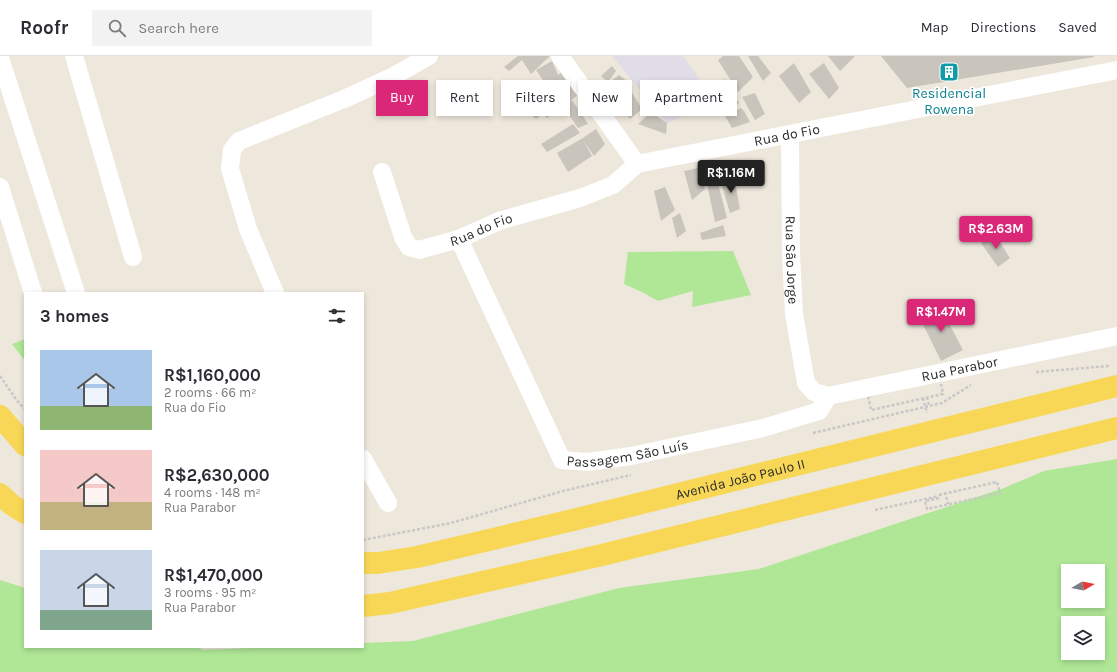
<!DOCTYPE html>
<meta charset="utf-8">
<style>
body{margin:0;font-family:Karla,sans-serif;background:#f2f2f3;color:#2b2b33;height:100vh;display:flex;flex-direction:column;font-size:15px;white-space:nowrap}
*{box-sizing:border-box;margin:0}
p{font-size:13px;color:#7c7c81}
.icon{flex:none;width:22px;height:22px;fill:none;stroke:currentColor;stroke-width:2;stroke-linecap:round;stroke-linejoin:round}
.map{position:relative;flex:1;overflow:hidden}
.side{position:absolute;left:24px;top:236px;width:340px;height:356px;display:flex;flex-direction:column;background:#fff;border-radius:0px;box-shadow:0 2px 6px #0003}
.side>*{flex:none}
.top-card{position:absolute;left:376px;top:24px;width:380px;height:36px;display:flex;gap:8px}
.needle{width:26px;rotate:80deg}
.buttons{position:absolute;left:1061px;top:508px;display:grid;gap:8px}
.buttons a{display:grid;place-items:center;width:44px;height:44px;border-radius:0px;background:#fff;box-shadow:0 2px 6px #0003;font-size:20px}
.price{position:absolute;translate:-50% -34px;padding:0 9px;border-radius:4px;background:#db2777;color:#fff;font-size:13px;line-height:26px;filter:drop-shadow(0 1px 2px #0008)}
.price::after{content:'';position:absolute;left:50%;top:24px;width:12px;height:9px;margin-left:-6px;background:inherit;clip-path:polygon(0 0,100% 0,50% 100%)}
.price.on{background:#222;color:#fff}
ul{padding:0;list-style:none}
li{display:flex;align-items:center;gap:12px;height:100px;padding:0 16px}
li span{display:grid;place-items:center;flex:none;width:112px;height:80px;border-radius:0px;color:#555}
li>.icon{margin-inline-start:auto}
span .icon{width:48px;height:48px;fill:#fffc;stroke-width:1}
li b{font-size:17px}
h2{display:flex;justify-content:space-between;align-items:center;height:48px;padding:0 16px;font-size:17px}
.chip{padding:0 14px;border-radius:0px;background:#fff;box-shadow:0 2px 6px #0003;font-size:14px;line-height:36px}
.chip.on{background:#db2777;color:#fff}
header{display:flex;align-items:center;gap:24px;box-sizing:border-box;height:56px;padding:0 20px;background:#fff;border-bottom:1px solid #e1e1e2}
header strong{font-size:19px}
nav{display:flex;gap:22px;margin-inline-start:auto;font-size:14px}
.search{width:280px;height:36px;background:#f2f2f3;display:flex;align-items:center;gap:10px;box-sizing:border-box;padding:0 14px;border-radius:0px;color:#7c7c81;font-size:15px}
.map>svg:first-child{display:block}
.industrial{fill:#e0dde6}
.green{fill:#afe796;fill-rule:evenodd}
.building{fill:#c9c4bc}
.lines{fill:none;stroke-linecap:round;stroke-linejoin:round}
.path{stroke:#c8c8c8;stroke-width:2.5;stroke-dasharray:3 2;stroke-linecap:butt}
.street{stroke:#fff;stroke-width:18}
.primary{stroke:#f8d757;stroke-width:22}
.labels{text-anchor:middle;dominant-baseline:central;stroke-width:3.5;stroke-linejoin:round;paint-order:stroke}
.culture-label{font-size:14px;fill:#0d838f;stroke:#fff}
.street-label{font-size:14px;fill:#2b2b2b;stroke:#fff}
</style>
<header>
<strong>Roofr</strong>
<div class="search"><svg class="icon" aria-label="search" viewBox="0 0 24 24"><circle cx="10" cy="10" r="6"/><path d="M15 15l6 6"/></svg>Search here</div>
<nav><a>Map</a><a>Directions</a><a>Saved</a></nav>
</header>
<div class="map">
<svg width="1117" height="616" viewBox="0 0 1117 616">
<rect width="100%" height="100%" fill="#eee7dc"/>
<path class="industrial" d="M612,0H683L715,45L667,67Z"/>
<path class="green" d="M733,195L751,239L692,251L693,235L658,245L642,236L624,228L628,196Z
M25,283V305L12,288Z
M1117,403V616H0V524L25,532V591H196L204,594L270,591H363V587L413,585L619,532L759,513L1004,432L1044,415ZM1068,515H1098V545H1068ZM1068,567H1098V597H1068Z"/>
<path class="building" d="M518,0H549V1L531,18L522,4L509,15L504,11Z
M723,0H739L753,21L738,36L718,4Z
M748,0H758L771,17L763,25Z
M828,0H855L840,15Z
M881,0H1094V1L907,32Z
M552,5L558,19L562,16L567,24L528,53L524,43L551,24L545,27L536,14Z
M794,7L811,36L799,47L779,20Z
M824,7L839,32L829,43L809,18Z
M612,10L616,15L608,26L601,20Z
M619,19L627,25L613,37L606,29Z
M725,23L739,47L730,55L713,31Z
M570,27L578,39L547,62L543,58L536,63L527,56Z
M631,35L642,53L630,63L617,48Z
M755,37L765,58L755,64L742,41Z
M572,44L588,68L578,72L564,52Z
M741,52L744,55L750,66L732,72L725,60Z
M647,57L655,59L667,67L666,78L638,68L648,59Z
M573,68L580,77L547,96L541,88Z
M596,73L605,88L594,100L583,84L592,100L568,116L557,97L583,82Z
M698,112L705,133L692,144L684,115Z
M716,120L727,162L715,166L706,123Z
M734,121L740,153L730,157L720,123Z
M665,131L675,154L661,165L654,135Z
M680,157L686,175L677,182L672,162Z
M723,169L726,180L702,184L700,177Z
M994,177L1010,202L998,211L981,187Z
M940,250L963,294L941,305L919,260Z"/>
<g class="lines">
<path class="path" d="M1036,316L1109,310
M0,320L18,346L25,353
M940,323L943,338L871,354L868,340Z
M927,341L929,350
M923,342L927,357
M813,377L942,347L971,329
M945,436L948,448
M939,439L997,426L1000,437L927,453L925,445L940,442
M875,454L939,440
M363,484L451,467L563,435L631,419"/>
<g class="street">
<path d="M74,0L133,201"/>
<path d="M560,0L637,108"/>
<path d="M0,2L76,237"/>
<path id="s1" d="M790,79L791,197L794,258L806,327L814,336L828,340L1117,280"/>
<path id="s2" d="M382,116L403,181L409,191L419,194L459,183L499,165L580,142L613,129L637,108L1117,14"/>
<path d="M0,131L33,237"/>
<path id="s3" d="M459,183L562,404L588,406L631,400L763,372L819,355L828,340"/>
<path d="M275,237L248,173L230,113L232,94L239,85L344,43L392,21L429,0"/>
<path d="M363,403L388,447"/>
</g>
<g class="primary">
<path d="M0,360L25,389"/>
<path d="M0,438L12,449L25,457"/>
<path id="s4" d="M363,507H378L417,501L573,464L1117,330"/>
<path d="M363,550L390,547L602,499L1117,372"/>
</g>
</g>
<defs>
<symbol id="building-square" viewBox="-11 -11 22 22"><rect x="-9" y="-9" width="18" height="18" rx="4" fill="#0f9aa8" stroke="#fff"/><path d="M-4-6H4V6H1V3H-1V6H-4ZM-2.5-4.3h1.7v1.8h-1.7ZM.8-4.3h1.7v1.8H.8ZM-2.5-1h1.7V.8h-1.7ZM.8-1h1.7V.8H.8Z" fill="#fff"/></symbol>
</defs>
<g fill-rule="evenodd">
<use href="#building-square" x="938" y="5" width="22" height="22"/>
</g>
<g class="labels">
<g class="culture-label">
<text x="949" y="37">Residencial<tspan x="949" dy="16">Rowena</tspan></text>
</g>
<g class="street-label">
<text stroke="none"><textPath href="#s2" startOffset="480">Rua do Fio</textPath></text>
<text stroke="none"><textPath href="#s2" startOffset="156">Rua do Fio</textPath></text>
<text stroke="none"><textPath href="#s1" startOffset="125">Rua São Jorge</textPath></text>
<text stroke="none"><textPath href="#s1" startOffset="410">Rua Parabor</textPath></text>
<text stroke="none"><textPath href="#s3" startOffset="310">Passagem São Luís</textPath></text>
<text stroke="none"><textPath href="#s4" startOffset="387">Avenida João Paulo II</textPath></text>
</g>
</g>
</svg>
<div class="buttons">
<a><svg class="needle" viewBox="-14 -14 28 28"><path d="M0-13l5 13h-10z" fill="#e53935"/><path d="M0 13l5-13h-10z" fill="#7c7c81"/></svg></a>
<a><svg class="icon" aria-label="layers" viewBox="0 0 24 24"><path d="M12 4l9 5-9 5-9-5zM3 14l9 5 9-5"/></svg></a>
</div>
<b class="price on" style="left:731px;top:138px">R$1.16M</b>
<b class="price" style="left:996px;top:194px">R$2.63M</b>
<b class="price" style="left:941px;top:277px">R$1.47M</b>
<div class="top-card">
<a class="chip on">Buy</a>
<a class="chip">Rent</a>
<a class="chip">Filters</a>
<a class="chip">New</a>
<a class="chip">Apartment</a>
</div>
<section class="side">
<h2>3 homes<svg class="icon" aria-label="filters" viewBox="0 0 24 24"><path d="M4 7h16M4 17h16"/><circle cx="9" cy="7" r="2"/><circle cx="15" cy="17" r="2"/></svg></h2>
<ul>
<li><span style="background:linear-gradient(#a9c7e8 70%,#8fb573 0)"><svg class="icon" aria-label="home" viewBox="0 0 24 24"><path d="M3 11l9-7 9 7M6 9v11h12V9"/></svg></span><div><b>R$1,160,000</b><p>2 rooms · 66 m²</p><p>Rua do Fio</p></div></li>
<li><span style="background:linear-gradient(#f6c9c9 65%,#c2b280 0)"><svg class="icon" aria-label="home" viewBox="0 0 24 24"><path d="M3 11l9-7 9 7M6 9v11h12V9"/></svg></span><div><b>R$2,630,000</b><p>4 rooms · 148 m²</p><p>Rua Parabor</p></div></li>
<li><span style="background:linear-gradient(#c9d6e8 75%,#7fa58c 0)"><svg class="icon" aria-label="home" viewBox="0 0 24 24"><path d="M3 11l9-7 9 7M6 9v11h12V9"/></svg></span><div><b>R$1,470,000</b><p>3 rooms · 95 m²</p><p>Rua Parabor</p></div></li>
</ul>
</section>
</div>
